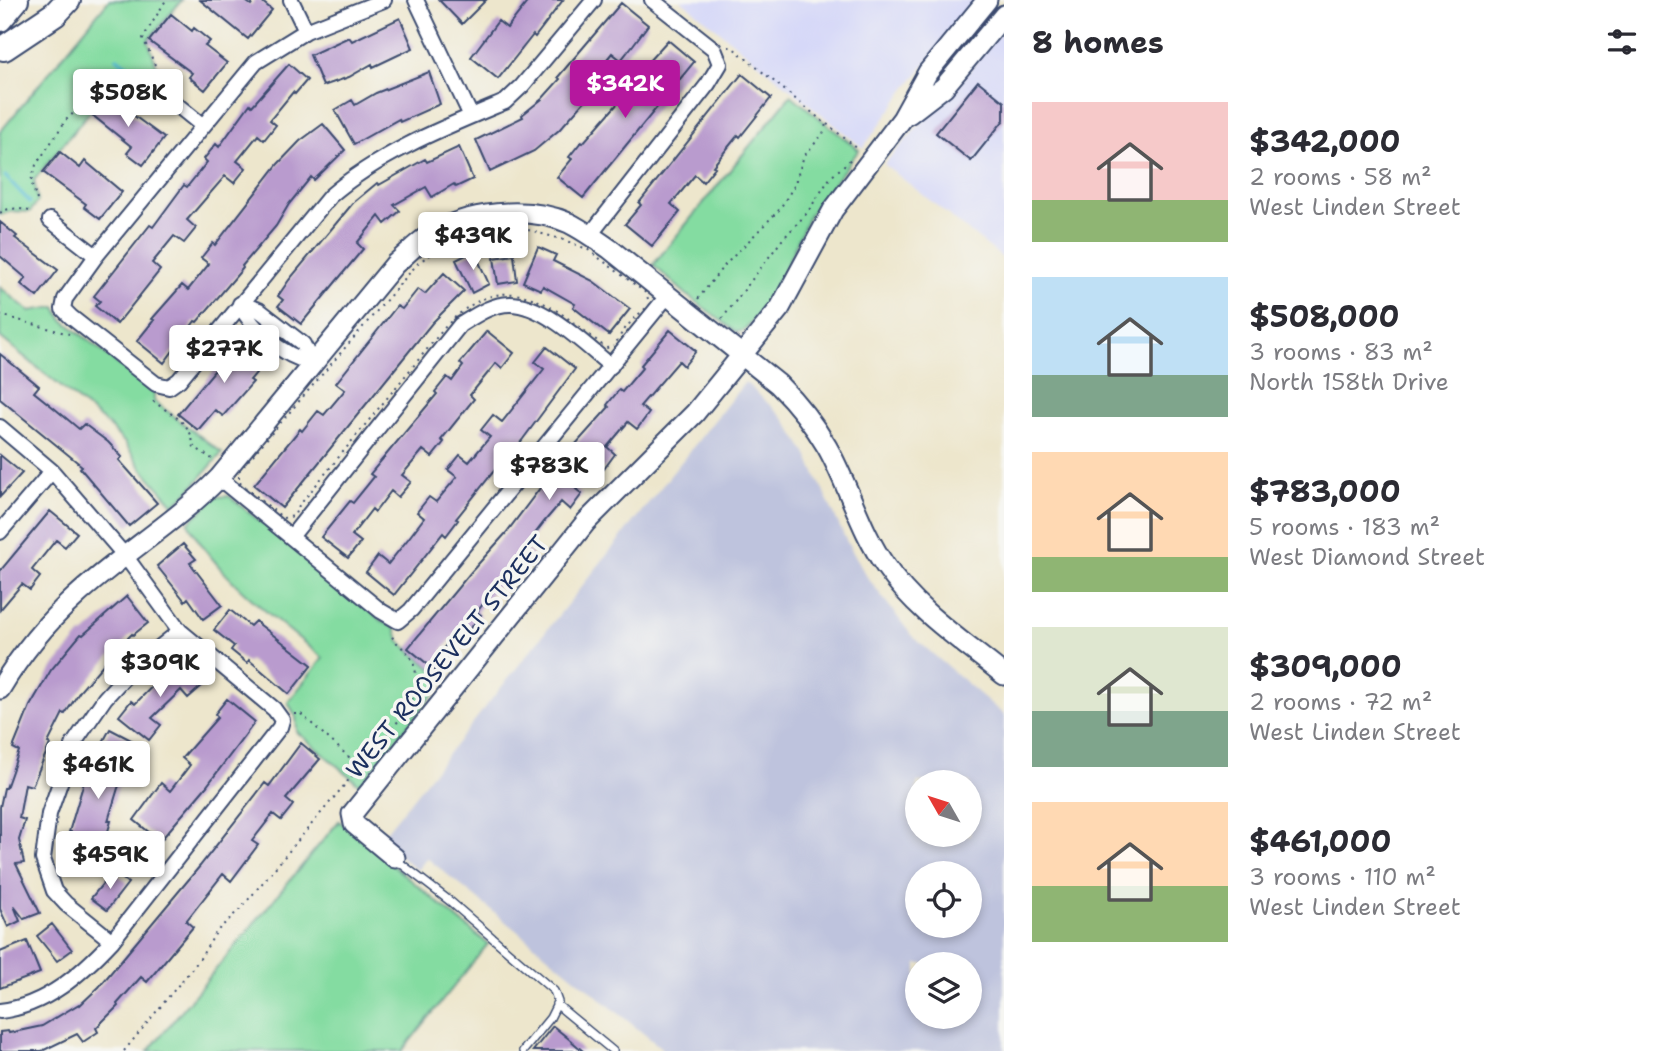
<!DOCTYPE html>
<meta charset="utf-8">
<style>
body{margin:0;font-family:"Shantell Sans",sans-serif;background:#f2f2f3;color:#2b2b33;height:100vh;display:flex;flex-direction:column;font-size:26px;white-space:nowrap}
*{box-sizing:border-box;margin:0}
p{font-size:23px;color:#7c7c81}
.icon{flex:none;width:38px;height:38px;fill:none;stroke:currentColor;stroke-width:2;stroke-linecap:round;stroke-linejoin:round}
.map{position:relative;flex:1;overflow:hidden}
.panel{display:flex;flex-direction:column;background:#fff;width:665px}
.panel>*{flex:none}
.needle{width:46px;rotate:309deg}
.controls{position:absolute;left:905px;top:770px;display:grid;gap:14px}
.controls a{display:grid;place-items:center;width:77px;height:77px;border-radius:50%;background:#fff;box-shadow:0 4px 10px #0003;font-size:35px}
.price{position:absolute;translate:-50% -60px;padding:0 16px;border-radius:7px;background:#fff;color:#222;font-size:23px;line-height:46px;filter:drop-shadow(0 2px 4px #0008)}
.price::after{content:'';position:absolute;left:50%;top:42px;width:21px;height:16px;margin-left:-10px;background:inherit;clip-path:polygon(0 0,100% 0,50% 100%)}
.price.active{background:#b5179e;color:#fff}
ul{padding:0;list-style:none}
li{display:flex;align-items:center;gap:21px;height:175px;padding:0 28px}
li span{display:grid;place-items:center;flex:none;width:196px;height:140px;border-radius:0px;color:#555}
li>.icon{margin-inline-start:auto}
span .icon{width:84px;height:84px;fill:#fffc;stroke-width:1}
li b{font-size:30px}
h2{display:flex;justify-content:space-between;align-items:center;height:84px;padding:0 28px;font-size:30px}
main{display:flex;flex:1;min-height:0}
.map>svg:first-child{display:block}
.built{fill:#d6d8f8}
.industrial{fill:#bec3dd;fill-rule:evenodd}
.green{fill:#84dca1;stroke:#508680;stroke-width:2}
.lines{fill:none;stroke-linecap:round;stroke-linejoin:round}
.stream{stroke:#54bdd1;stroke-width:3.5}
.building{fill:#b99bce}
.lane-casing{stroke:#3a4a6e;stroke-width:10}
.street-casing{stroke:#3a4a6e;stroke-width:18}
.secondary-casing{stroke:#3a4a6e;stroke-width:23}
.highway-casing{stroke:#3a4a6e;stroke-width:28}
.path{stroke:#3a4a6e;stroke-width:2;stroke-dasharray:2 5;stroke-linecap:butt}
.lane{stroke:#fff;stroke-width:7}
.street{stroke:#fff;stroke-width:14}
.secondary{stroke:#fff;stroke-width:19}
.highway{stroke:#fff;stroke-width:24}
.labels{text-anchor:middle;dominant-baseline:central;stroke-width:7;stroke-linejoin:round;paint-order:stroke}
.street-label{font-size:24px;fill:#1b2f5e;stroke:#f6f6f2}
</style>
<main>
<div class="map">
<svg width="1004" height="1051" viewBox="0 0 1004 1051">
<rect width="100%" height="100%" fill="#f6f6f2"/>
<filter id="ink" filterUnits="userSpaceOnUse"><feTurbulence type="fractalNoise" baseFrequency=".0143" numOctaves="2"/><feDisplacementMap in="SourceGraphic" scale="14" xChannelSelector="R" yChannelSelector="G"/><feConvolveMatrix kernelMatrix="1 2 1 2 8 2 1 2 1" color-interpolation-filters="sRGB"/></filter>
<filter id="wash" filterUnits="userSpaceOnUse"><feTurbulence type="fractalNoise" baseFrequency=".00686" numOctaves="4" result="noise"/><feDisplacementMap in="SourceGraphic" scale="28" xChannelSelector="R" yChannelSelector="G"/><feGaussianBlur stdDeviation="1.57" result="paint"/><feColorMatrix in="noise" values="0 0 0 0 0 0 0 0 0 0 0 0 0 0 0 0 0 1.4 0 .05"/><feComposite in="paint" operator="in"/></filter>
<g filter="url(#wash)">
<rect width="100%" height="100%" fill="#ede6cc"/>
<path class="built" d="M681,0H977L910,83L863,148Z
M1004,28V259L884,164L927,117L949,96Z"/>
<path class="industrial" d="M745,382L784,418L806,453L846,540L865,574L912,636L1004,715V1051H665L427,858L417,870L380,839ZM917,782H970V835H917ZM917,873H970V926H917ZM917,964H970V1017H917Z"/>
<path class="green" d="M109,0H182L148,40L157,67L141,72L133,87L104,94L34,180L38,201L30,212L12,211L0,215V132Z
M791,95L859,150L809,216L778,284L759,314L743,331L736,332L687,295L653,265Z
M0,287L29,311L56,307L62,319L154,393V401L222,453L189,491L174,505L142,469L125,443L108,425L0,337Z
M229,496L383,622L395,628L400,642L445,680L360,785L297,732L296,717L288,702L323,658C275,618 219,580 188,523L216,497Z
M339,821L488,944L402,1051H148Z"/>
<g class="lines">
<path class="stream" d="M117,58L135,72
M5,176L30,202"/>
</g>
<g id="blocks">
<path class="building" d="M200,0H244L251,5L255,0H260L272,10L248,39Z
M439,0H486L462,24Z
M529,0H563L535,37L533,35L498,79L471,57L498,21L507,28Z
M621,3L648,25L633,45L621,60L612,53L591,79L599,85L559,130L534,151L490,172L476,140L523,117L522,115L542,99L560,79L558,77Z
M171,14L192,31L194,28L210,41L205,46L227,63L205,90L189,77L192,73L149,41Z
M400,18L413,48L373,67L372,64L349,77L323,86L310,55L349,37L352,41Z
M668,40L694,62L583,198L557,177L572,159L569,157L581,142L583,143L619,102L624,107L645,81L637,74Z
M289,64L307,80L295,94L293,92L270,120L276,125L264,140L258,135L237,161L246,168L234,183L225,176L187,220L196,228L184,243L174,236L152,263L160,270L117,324L95,306L100,301L94,296L150,225L153,227L184,185L187,187L207,162L204,159L216,144L219,147L250,104L252,106Z
M429,72L440,104L400,122L399,119L354,144L335,110L352,100L355,105L376,93Z
M742,74L771,98L740,137L738,135L713,166L715,167L703,182L695,175L671,204L680,212L652,246L625,224L641,205L639,203Z
M978,81L1004,102V120L971,161L936,133Z
M106,95L164,138L143,165L127,153L132,147L91,114Z
M323,124L345,150L314,180L311,177L289,204L276,226L242,266L243,268L197,322L195,321L164,363L137,341L154,320L152,319L182,285L188,290L209,264L201,258L213,243L215,245L278,164L300,141Z
M459,147L473,179L456,187L454,184L432,197L426,187L394,205L400,211L385,224L379,216L357,243L363,249L301,324L278,306L283,300L278,296L289,280L353,203L377,183L379,185L425,159L427,162Z
M60,152L80,168L85,161L122,192L100,219L84,207L86,204L43,172Z
M0,222L17,236L15,238L58,270L37,297L21,284L26,278L0,256Z
M538,247L556,255L553,261L593,281L630,309L609,335L573,307L575,304L543,286L541,290L523,282Z
M474,251L489,284L472,293L456,260Z
M514,255L517,281L498,284L494,258Z
M444,273L464,291L432,323L282,508L254,485L300,429L302,431L318,411L324,415L345,390L336,383L397,306L402,309L418,289L425,294Z
M670,330L696,351L684,366L679,361L640,406L649,413L637,429L628,422L607,447L615,454L604,469L597,463L576,489L582,494L570,510L561,502L544,522L524,548L533,555L520,570L513,564L477,612L481,615L469,630L463,625L442,650L449,655L436,671L408,648L471,572L506,533L553,471L557,474L578,448L575,445L609,407L607,405L619,390L622,392L643,367L641,365Z
M487,331L514,353L502,368L496,363L470,395L474,399L441,440L444,442L432,457L423,450L402,475L411,482L398,497L391,491L375,512L372,509L352,535L361,542L348,558L321,537L350,501L353,503L374,477L370,474L437,394L435,392L447,377L452,381L463,366L460,363Z
M241,339L267,360L250,380L253,382L223,416L215,410L198,430L178,414Z
M547,347L575,369L523,439L511,454L509,452L456,519L458,520L446,536L443,533L394,595L366,572L378,556L388,564L408,539L424,518L417,512L429,497L436,502L457,477L448,470L460,455L469,462L490,437L481,430L493,415L502,422L544,369L535,362Z
M0,354L39,386L34,392L54,408L79,429L84,424L108,442L122,457L119,460L157,503L129,526L80,468L82,466L0,399Z
M0,455L22,473L0,497Z
M50,511L77,533L65,547L56,540L32,570L40,577L30,590L22,584L0,610V571Z
M183,544L196,559L190,563L222,605L203,619L188,598L185,601L157,566Z
M127,596L148,623L133,635L132,634L112,654L80,691L65,714L63,713L48,743L50,744L32,786L25,784L19,818L25,820L19,840L24,863L16,864L40,913L24,919L14,906L20,921L8,927L0,909V807L4,788H6L19,751L13,748L30,706L51,670L81,634L83,635Z
M230,610L250,626L255,621L312,665L289,694L249,660L247,663L231,650L234,646L214,630Z
M179,659L203,685L188,698L181,690L152,718L161,725L149,740L119,716L131,701L135,704Z
M227,699L255,722L206,787L160,841L134,820L161,783L170,791L190,765L182,758L218,717L215,714Z
M110,729L133,741L119,766L127,770L118,788L108,821H111L104,845L103,866L67,860L71,832H69L87,772Z
M301,743L320,759L286,799L293,805L281,820L273,814L252,841L258,845L231,881L223,874L186,921L193,927L147,982L141,977L117,1004L118,1006L96,1028L98,1032L83,1042L77,1034L42,1051H0V1032L8,1031L9,1033L42,1026L79,1004L80,1005L99,987L200,866L265,783L269,786Z
M113,871L128,883L107,910L91,898Z
M52,924L72,950L57,961L37,936Z
M27,941L40,973L0,988V952Z
M553,1026L569,1039L583,1051H533Z"/>
</g>
</g>
<g filter="url(#ink)">
<use href="#blocks" fill-opacity="0" stroke="#3a4a6e" stroke-width="2"/>
<g class="lines">
<defs>
<path id="lane" d="M395,859L451,902L554,991L558,1002L550,1018L523,1051
M556,1004L613,1051"/>
<path id="street" d="M291,0L306,31
M384,0L306,31L256,62L96,256L65,299L63,309L71,317L156,384L169,387L179,380L330,196C379,153 445,127 505,102L522,86L594,0
M416,0L471,116
M156,88L203,126
M50,220L96,256
M590,235L708,84L720,64L714,49L652,0
M240,304C253,332 282,355 312,363
M240,304L259,310L303,344L312,363
M0,427L52,471L126,557L180,631L274,709L282,720L280,727L112,941C82,973 46,1006 0,1011
M219,478L381,611L398,621L411,610L668,295
M0,532L52,471
M291,537L460,325C475,316 491,304 510,304C544,304 585,345 611,366
M112,941L66,904L54,891L43,859L49,814L74,743L105,698L129,672L180,631"/>
<path id="secondary" d="M909,114L944,87L1004,15
M0,689C21,654 44,625 74,598C120,555 174,524 219,478L395,264C406,255 416,244 428,236C466,212 527,205 569,223C583,230 597,240 610,249L778,384C797,403 813,423 827,447C849,486 860,530 886,567C916,611 964,642 1004,675
M395,858L354,824L352,814L586,522L695,413L780,308L833,210L902,119L928,72L987,0"/>
<path id="highway" d="M0,19L16,0
M4,48L55,14L68,0"/>
</defs>
<use href="#lane" class="lane-casing"/>
<use href="#street" class="street-casing"/>
<use href="#secondary" class="secondary-casing"/>
<use href="#highway" class="highway-casing"/>
<path class="path" d="M155,65L143,38L166,0
M827,124L858,149
M37,200L31,181L36,165L66,120L107,82L120,76L133,78
M0,213C8,207 20,208 29,211
M528,230L561,239L587,249L646,293L650,305C635,316 621,331 614,347L606,348C551,304 507,263 446,326L298,507L294,516L283,518L239,482V471L419,262C458,236 482,234 528,230Z
M698,299L722,268L779,210L794,186L804,156L823,134L826,124L732,47H728
M0,315L69,334
M722,319L782,240L807,213L830,178L852,158
M153,401C170,414 193,423 193,446L212,459
M294,714H301L359,766
M124,1051L199,960L217,931L243,906L405,713C416,696 421,678 411,658C405,647 394,644 390,632"/>
<use href="#lane" class="lane"/>
<use href="#street" class="street"/>
<use href="#secondary" class="secondary"/>
<use href="#highway" class="highway"/>
</g>
</g>
<g class="labels">
<g class="street-label">
<text transform="translate(447 657) rotate(-51)">WEST ROOSEVELT STREET</text>
</g>
</g>
</svg>
<div class="controls">
<a><svg class="needle" viewBox="-14 -14 28 28"><path d="M0-13l5 13h-10z" fill="#e53935"/><path d="M0 13l5-13h-10z" fill="#7c7c81"/></svg></a>
<a><svg class="icon" aria-label="locate" viewBox="0 0 24 24"><circle cx="12" cy="12" r="6"/><path d="M12 2v4M12 18v4M2 12h4M18 12h4"/></svg></a>
<a><svg class="icon" aria-label="layers" viewBox="0 0 24 24"><path d="M12 4l9 5-9 5-9-5zM3 14l9 5 9-5"/></svg></a>
</div>
<b class="price active" style="left:625px;top:120px">$342K</b>
<b class="price" style="left:128px;top:129px">$508K</b>
<b class="price" style="left:473px;top:272px">$439K</b>
<b class="price" style="left:224px;top:385px">$277K</b>
<b class="price" style="left:549px;top:502px">$783K</b>
<b class="price" style="left:160px;top:699px">$309K</b>
<b class="price" style="left:98px;top:801px">$461K</b>
<b class="price" style="left:110px;top:891px">$459K</b>
</div>
<section class="panel">
<h2>8 homes<svg class="icon" aria-label="filters" viewBox="0 0 24 24"><path d="M4 7h16M4 17h16"/><circle cx="9" cy="7" r="2"/><circle cx="15" cy="17" r="2"/></svg></h2>
<ul>
<li><span style="background:linear-gradient(#f6c9c9 70%,#8fb573 0)"><svg class="icon" aria-label="home" viewBox="0 0 24 24"><path d="M3 11l9-7 9 7M6 9v11h12V9"/></svg></span><div><b>$342,000</b><p>2 rooms · 58 m²</p><p>West Linden Street</p></div></li>
<li><span style="background:linear-gradient(#bfe0f5 70%,#7fa58c 0)"><svg class="icon" aria-label="home" viewBox="0 0 24 24"><path d="M3 11l9-7 9 7M6 9v11h12V9"/></svg></span><div><b>$508,000</b><p>3 rooms · 83 m²</p><p>North 158th Drive</p></div></li>
<li><span style="background:linear-gradient(#ffd9b3 75%,#8fb573 0)"><svg class="icon" aria-label="home" viewBox="0 0 24 24"><path d="M3 11l9-7 9 7M6 9v11h12V9"/></svg></span><div><b>$783,000</b><p>5 rooms · 183 m²</p><p>West Diamond Street</p></div></li>
<li><span style="background:linear-gradient(#dfe7d0 60%,#7fa58c 0)"><svg class="icon" aria-label="home" viewBox="0 0 24 24"><path d="M3 11l9-7 9 7M6 9v11h12V9"/></svg></span><div><b>$309,000</b><p>2 rooms · 72 m²</p><p>West Linden Street</p></div></li>
<li><span style="background:linear-gradient(#ffd9b3 60%,#8fb573 0)"><svg class="icon" aria-label="home" viewBox="0 0 24 24"><path d="M3 11l9-7 9 7M6 9v11h12V9"/></svg></span><div><b>$461,000</b><p>3 rooms · 110 m²</p><p>West Linden Street</p></div></li>
</ul>
</section>
</main>
